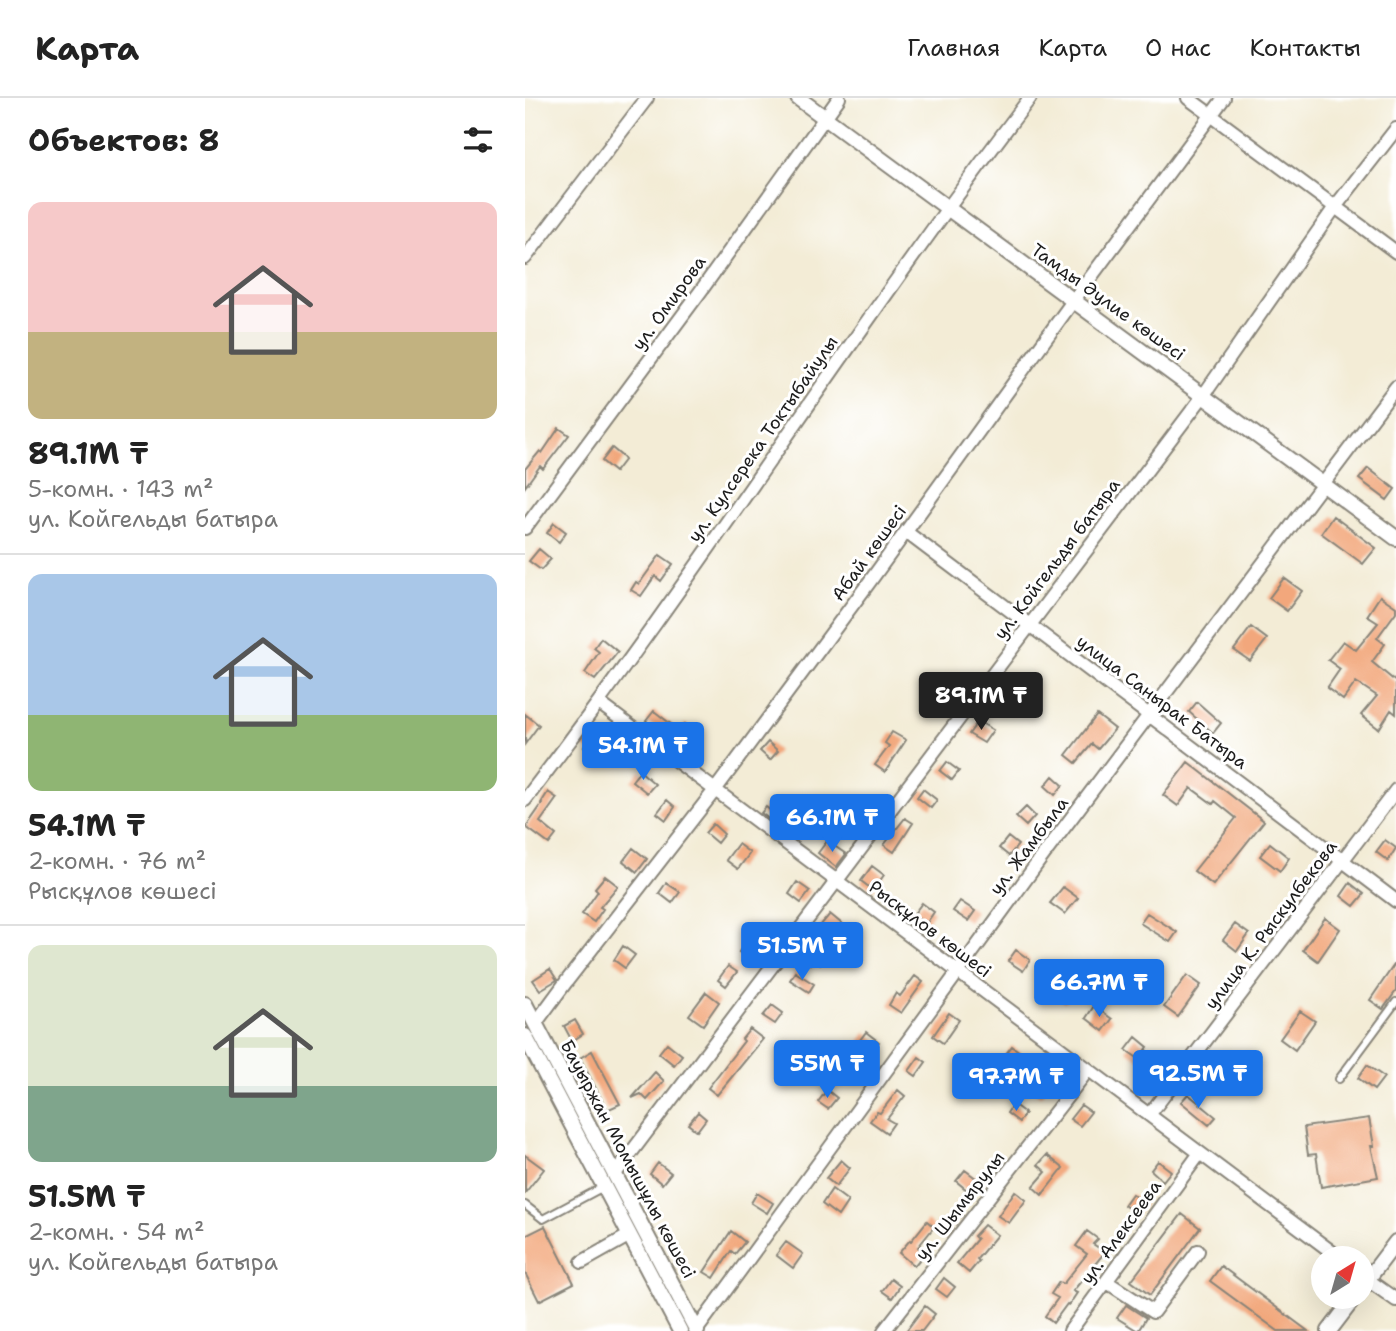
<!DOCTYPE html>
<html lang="ru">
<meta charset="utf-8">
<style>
body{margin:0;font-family:"Shantell Sans",sans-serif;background:#f2f2f2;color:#222;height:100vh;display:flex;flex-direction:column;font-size:26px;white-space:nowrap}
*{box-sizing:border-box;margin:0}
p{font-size:23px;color:#767676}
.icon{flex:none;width:38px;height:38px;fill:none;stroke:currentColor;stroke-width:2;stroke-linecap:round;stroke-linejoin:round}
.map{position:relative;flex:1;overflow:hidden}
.drawer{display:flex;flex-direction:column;background:#fff;width:525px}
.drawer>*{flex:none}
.needle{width:46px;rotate:37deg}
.fabs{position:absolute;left:786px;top:1148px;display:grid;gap:14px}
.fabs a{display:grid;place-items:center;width:63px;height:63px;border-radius:50%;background:#fff;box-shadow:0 7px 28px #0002;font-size:35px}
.price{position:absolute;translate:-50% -60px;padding:0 16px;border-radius:7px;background:#1a73e8;color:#fff;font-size:23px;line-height:46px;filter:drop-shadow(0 2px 4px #0008)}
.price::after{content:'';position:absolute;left:50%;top:42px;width:21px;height:16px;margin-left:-10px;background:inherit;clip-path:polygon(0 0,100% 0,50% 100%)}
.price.on{background:#222;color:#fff}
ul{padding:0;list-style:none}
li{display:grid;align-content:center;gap:14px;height:371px;padding:0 28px}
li+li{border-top:2px solid #e0e0e0}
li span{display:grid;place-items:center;height:217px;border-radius:14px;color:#555}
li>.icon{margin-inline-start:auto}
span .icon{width:126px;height:126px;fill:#fffc;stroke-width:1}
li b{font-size:30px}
h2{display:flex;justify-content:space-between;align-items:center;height:84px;padding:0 28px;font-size:30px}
header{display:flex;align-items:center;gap:42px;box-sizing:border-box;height:98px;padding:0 35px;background:#fff;border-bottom:2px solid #e0e0e0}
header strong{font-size:33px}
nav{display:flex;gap:38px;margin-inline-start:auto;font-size:24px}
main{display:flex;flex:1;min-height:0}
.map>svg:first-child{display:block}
.building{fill:#f2a77c}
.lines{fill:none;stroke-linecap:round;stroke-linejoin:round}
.service-casing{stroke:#888479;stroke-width:10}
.minor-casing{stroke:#888479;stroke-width:16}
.tertiary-casing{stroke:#888479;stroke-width:18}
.service{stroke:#fff;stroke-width:6}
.minor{stroke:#fff;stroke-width:12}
.tertiary{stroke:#fff;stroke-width:14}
.labels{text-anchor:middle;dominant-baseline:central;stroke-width:6;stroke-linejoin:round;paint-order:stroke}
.street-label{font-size:18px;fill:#1c1c1c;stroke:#fff}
</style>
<header>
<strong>Карта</strong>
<nav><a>Главная</a><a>Карта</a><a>О нас</a><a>Контакты</a></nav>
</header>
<main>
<section class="drawer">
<h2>Объектов: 8<svg class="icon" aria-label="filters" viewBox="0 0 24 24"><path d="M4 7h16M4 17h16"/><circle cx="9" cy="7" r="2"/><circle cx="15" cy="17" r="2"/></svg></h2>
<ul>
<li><span style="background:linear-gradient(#f6c9c9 60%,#c2b280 0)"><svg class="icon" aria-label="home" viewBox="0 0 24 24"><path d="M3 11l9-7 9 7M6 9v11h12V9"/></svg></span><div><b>89.1M ₸</b><p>5-комн. · 143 m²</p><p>ул. Койгельды батыра</p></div></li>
<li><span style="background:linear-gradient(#a9c7e8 65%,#8fb573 0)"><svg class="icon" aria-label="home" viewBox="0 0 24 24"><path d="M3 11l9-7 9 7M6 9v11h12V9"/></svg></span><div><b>54.1M ₸</b><p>2-комн. · 76 m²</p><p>Рысқұлов көшесі</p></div></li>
<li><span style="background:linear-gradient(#dfe7d0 65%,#7fa58c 0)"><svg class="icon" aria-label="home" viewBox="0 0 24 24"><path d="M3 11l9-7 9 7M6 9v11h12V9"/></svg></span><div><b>51.5M ₸</b><p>2-комн. · 54 m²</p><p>ул. Койгельды батыра</p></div></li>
</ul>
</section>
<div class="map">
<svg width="871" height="1233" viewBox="0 0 871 1233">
<rect width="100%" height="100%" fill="#fff"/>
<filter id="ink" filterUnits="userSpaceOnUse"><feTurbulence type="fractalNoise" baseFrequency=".0143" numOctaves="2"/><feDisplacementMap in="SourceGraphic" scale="14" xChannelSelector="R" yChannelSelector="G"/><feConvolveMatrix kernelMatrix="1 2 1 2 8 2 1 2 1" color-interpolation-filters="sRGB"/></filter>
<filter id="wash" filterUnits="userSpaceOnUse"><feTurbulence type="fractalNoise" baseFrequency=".00686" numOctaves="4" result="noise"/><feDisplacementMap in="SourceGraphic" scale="28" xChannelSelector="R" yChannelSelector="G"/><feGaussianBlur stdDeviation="1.57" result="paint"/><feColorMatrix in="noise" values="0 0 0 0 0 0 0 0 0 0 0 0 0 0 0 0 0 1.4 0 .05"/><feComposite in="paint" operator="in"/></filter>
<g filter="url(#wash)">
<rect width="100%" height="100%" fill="#f3ecd6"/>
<g id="blocks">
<path class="building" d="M34,330L44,337L18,371L15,368L0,389V371L15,353L17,355Z
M87,350L100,361L90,374L77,363Z
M843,370L870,391L862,402L834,381Z
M808,418L851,450L838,466L796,435Z
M29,425L41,434L34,444L22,435Z
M14,451L26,461L16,472L4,463Z
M135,457L148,466L136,483L130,478L116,498L106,492L111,484L114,486Z
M759,480L777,493L762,513L744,500Z
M855,498L871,509V514L852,540L860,546L847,564L871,584V616L866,612L854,631L836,617L852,598L831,584L818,602L802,590L815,571L803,562L818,543L831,552L853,525L842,518Z
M726,529L742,541L725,563L709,552Z
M76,540L93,554L70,582L60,575L74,554L69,550Z
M672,604L696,625L688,635L664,614Z
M129,613L155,633L160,626L174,638L161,654L121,623Z
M0,616L14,627L0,646Z
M572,617L590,631L573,651L567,646L551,665L541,657Z
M453,623L468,632L459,645L444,636Z
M367,634L381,642L360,674L350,667L364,648L360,645Z
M67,639L79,648L72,658L59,649Z
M243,644L253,653L245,662L235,653Z
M422,664L434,673L427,682L415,673Z
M663,664L739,723L688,787L669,773L711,720L690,703L688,706L666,690L653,708L638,697Z
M115,673L130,686L122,695L107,683Z
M528,678L538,687L530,697L520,688Z
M398,691L412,702L406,710L392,699Z
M23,694L32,700L15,724L31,737L24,746L1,729L17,706L16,705Z
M142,702L150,709L141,722L132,715Z
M241,709L273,734L269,740L236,715Z
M501,709L510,718L501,728L491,719Z
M380,720L388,725L369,754L359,747Z
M188,726L199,736L192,745L180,735Z
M483,739L493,747L484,758L474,750Z
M860,742L871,750L863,763L851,754Z
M302,743L321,756L311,769L293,755Z
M745,745L764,760L755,773L735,758Z
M213,746L225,755L213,771L201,762Z
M108,750L122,761L112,774L98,763Z
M347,768L359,777L348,792L336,783Z
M80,778L93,788L75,809L78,811L69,824L57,816L73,793L70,790Z
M272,784L285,793L276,805L264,796Z
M141,785L155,794L147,805L134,795Z
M825,785L839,796L829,808L816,798Z
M538,789L553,800L540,816L525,805Z
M435,803L450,813L443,823L428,813Z
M397,805L409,814L401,826L388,817Z
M622,815L652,834L645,844L615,825Z
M305,816L317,826L297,851L303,855L296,866L288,862L285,866L280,862L299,833L294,829Z
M800,820L815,831L793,863L778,852Z
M710,826L724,836L712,853L698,842Z
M225,838L235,846L223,861L214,854Z
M98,848L110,857L100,870L89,862Z
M491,852L505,862L498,873L483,863Z
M871,864V893L858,911L845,902Z
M203,868L212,874L201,888L193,882Z
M25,871L32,882L15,892L8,882Z
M270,874L289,886L284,894L265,882Z
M526,876L549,893L540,905L517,888Z
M662,877L676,887L653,919L639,909Z
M390,878L398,884L376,915L364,907L371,895L375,898Z
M181,894L194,904L178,927L164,917Z
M247,907L258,915L250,926L238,918Z
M569,908L587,921L578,933L561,920Z
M775,913L790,923L770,952L755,941Z
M424,915L434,922L418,945L408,938Z
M50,922L58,936L47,943L39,928Z
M225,931L238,941L192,997L183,990L219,943L217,941Z
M341,934L354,944L345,956L332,946Z
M611,939L623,949L614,961L601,952Z
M142,945L157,957L149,967L134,955Z
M487,948L500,958L494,967L480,957Z
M67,953L95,1006L82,1012L55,960Z
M685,958L694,965L677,985L669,979Z
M394,959L401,964L391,978L384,973Z
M842,967L859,979L849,992L833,980Z
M130,974L139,983L122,1002L116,996L107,1000Z
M513,976L526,986L515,998L503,988Z
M302,992L312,1000L303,1011L293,1004Z
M373,992L380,998L362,1021L369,1025L362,1035L345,1023L352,1014L355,1015Z
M663,996L691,1019L684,1027L656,1004Z
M488,1006L500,1015L494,1024L482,1015Z
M556,1007L566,1014L555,1028L545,1021Z
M173,1014L181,1021L172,1033L163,1026Z
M844,1020L849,1048H846L853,1079L796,1089L791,1056L783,1057L779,1029Z
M0,1057L19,1071L0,1095Z
M522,1057L538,1070L517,1097L508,1089L521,1074L513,1067Z
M316,1062L325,1070L311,1088L301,1080Z
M633,1063L646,1073L638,1083L626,1072Z
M133,1065L146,1075L137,1086L125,1076Z
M440,1072L452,1081L443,1093L431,1083Z
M307,1091L323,1103L313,1118L297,1106Z
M490,1093L501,1102L484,1125L473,1118Z
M232,1095L248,1105L242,1115L226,1105Z
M607,1096L620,1106L612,1117L599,1107Z
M657,1116L675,1130L625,1197L606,1183Z
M402,1123L409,1129L393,1149L400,1155L389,1168L374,1155L385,1142L386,1143Z
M459,1127L472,1137L452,1161L454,1163L444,1175L432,1165L452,1141L449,1138Z
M20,1128L49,1185L14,1203L0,1175V1138Z
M206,1133L220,1144L210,1156L206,1153L189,1180L179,1174Z
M562,1133L573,1141L568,1146L580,1154L548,1193L552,1195L544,1207L542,1206L528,1225L520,1218L533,1200L526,1196L534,1184L538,1186L562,1156L551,1148Z
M261,1144L278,1156L268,1170L251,1157Z
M696,1168L783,1233H753L685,1183Z
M419,1180L430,1189L422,1199L411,1191Z
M366,1181L375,1188L367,1200L357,1193Z
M601,1207L621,1220L613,1233L592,1220Z
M400,1208L410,1216L397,1233H381Z"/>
</g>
</g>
<g filter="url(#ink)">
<use href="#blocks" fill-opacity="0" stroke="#888479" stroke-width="2"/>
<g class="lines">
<defs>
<path id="service" d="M814,981L871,904
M0,1107L18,1121L80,1088"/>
<path id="minor" d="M663,0L871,154
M0,160L122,0
M0,430L175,194L314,0
M381,434L871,803
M74,605L815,1160
M0,702C176,473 330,229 505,0
M10,926L41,884L190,692L343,486L548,203L699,0
M624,1017L871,692
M90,1076L678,298L810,109L871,31
M57,1164L105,1137
M836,1177L871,1202
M582,1184L628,1214L673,1153
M171,1233L514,763L871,289
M359,1233L563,972
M545,1233L675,1055"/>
<path id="tertiary" d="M273,0L871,440
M0,906L172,1233
M0,938L155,1233
M836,1190L871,1144
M804,1233L830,1199"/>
</defs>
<use href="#service" class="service-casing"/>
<use href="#minor" class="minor-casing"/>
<use href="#tertiary" class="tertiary-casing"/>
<use href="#service" class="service"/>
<use href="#minor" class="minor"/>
<use href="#tertiary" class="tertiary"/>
</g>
</g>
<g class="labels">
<g class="street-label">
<text transform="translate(583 204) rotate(36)">Тамды Әулие көшесі</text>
<text transform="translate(144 205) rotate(-54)">ул. Омирова</text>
<text transform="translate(238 341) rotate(-55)">ул. Кулсерека Токтыбайулы</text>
<text transform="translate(344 455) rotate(-54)">Абай көшесі</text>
<text transform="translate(532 461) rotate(-53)">ул. Койгельды батыра</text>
<text transform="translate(637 604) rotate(37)">улица Санырак Батыра</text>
<text transform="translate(504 748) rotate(-53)">ул. Жамбыла</text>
<text transform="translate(746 827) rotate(-53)">улица К. Рыскулбекова</text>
<text transform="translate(405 831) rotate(37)">Рысқұлов көшесі</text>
<text transform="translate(103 1061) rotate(62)">Бауыржан Момышұлы көшесі</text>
<text transform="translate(435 1108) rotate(-52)">ул. Шымырулы</text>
<text transform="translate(596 1134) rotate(-54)">ул. Алексеева</text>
</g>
</g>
</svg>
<div class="fabs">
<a><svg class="needle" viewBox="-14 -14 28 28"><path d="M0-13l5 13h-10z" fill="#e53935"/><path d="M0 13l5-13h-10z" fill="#767676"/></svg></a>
</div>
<b class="price on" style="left:456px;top:634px">89.1M ₸</b>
<b class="price" style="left:118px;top:684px">54.1M ₸</b>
<b class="price" style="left:307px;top:756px">66.1M ₸</b>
<b class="price" style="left:277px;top:884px">51.5M ₸</b>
<b class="price" style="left:574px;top:921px">66.7M ₸</b>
<b class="price" style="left:302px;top:1002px">55M ₸</b>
<b class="price" style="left:673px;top:1012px">92.5M ₸</b>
<b class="price" style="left:491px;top:1015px">97.7M ₸</b>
</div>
</main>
